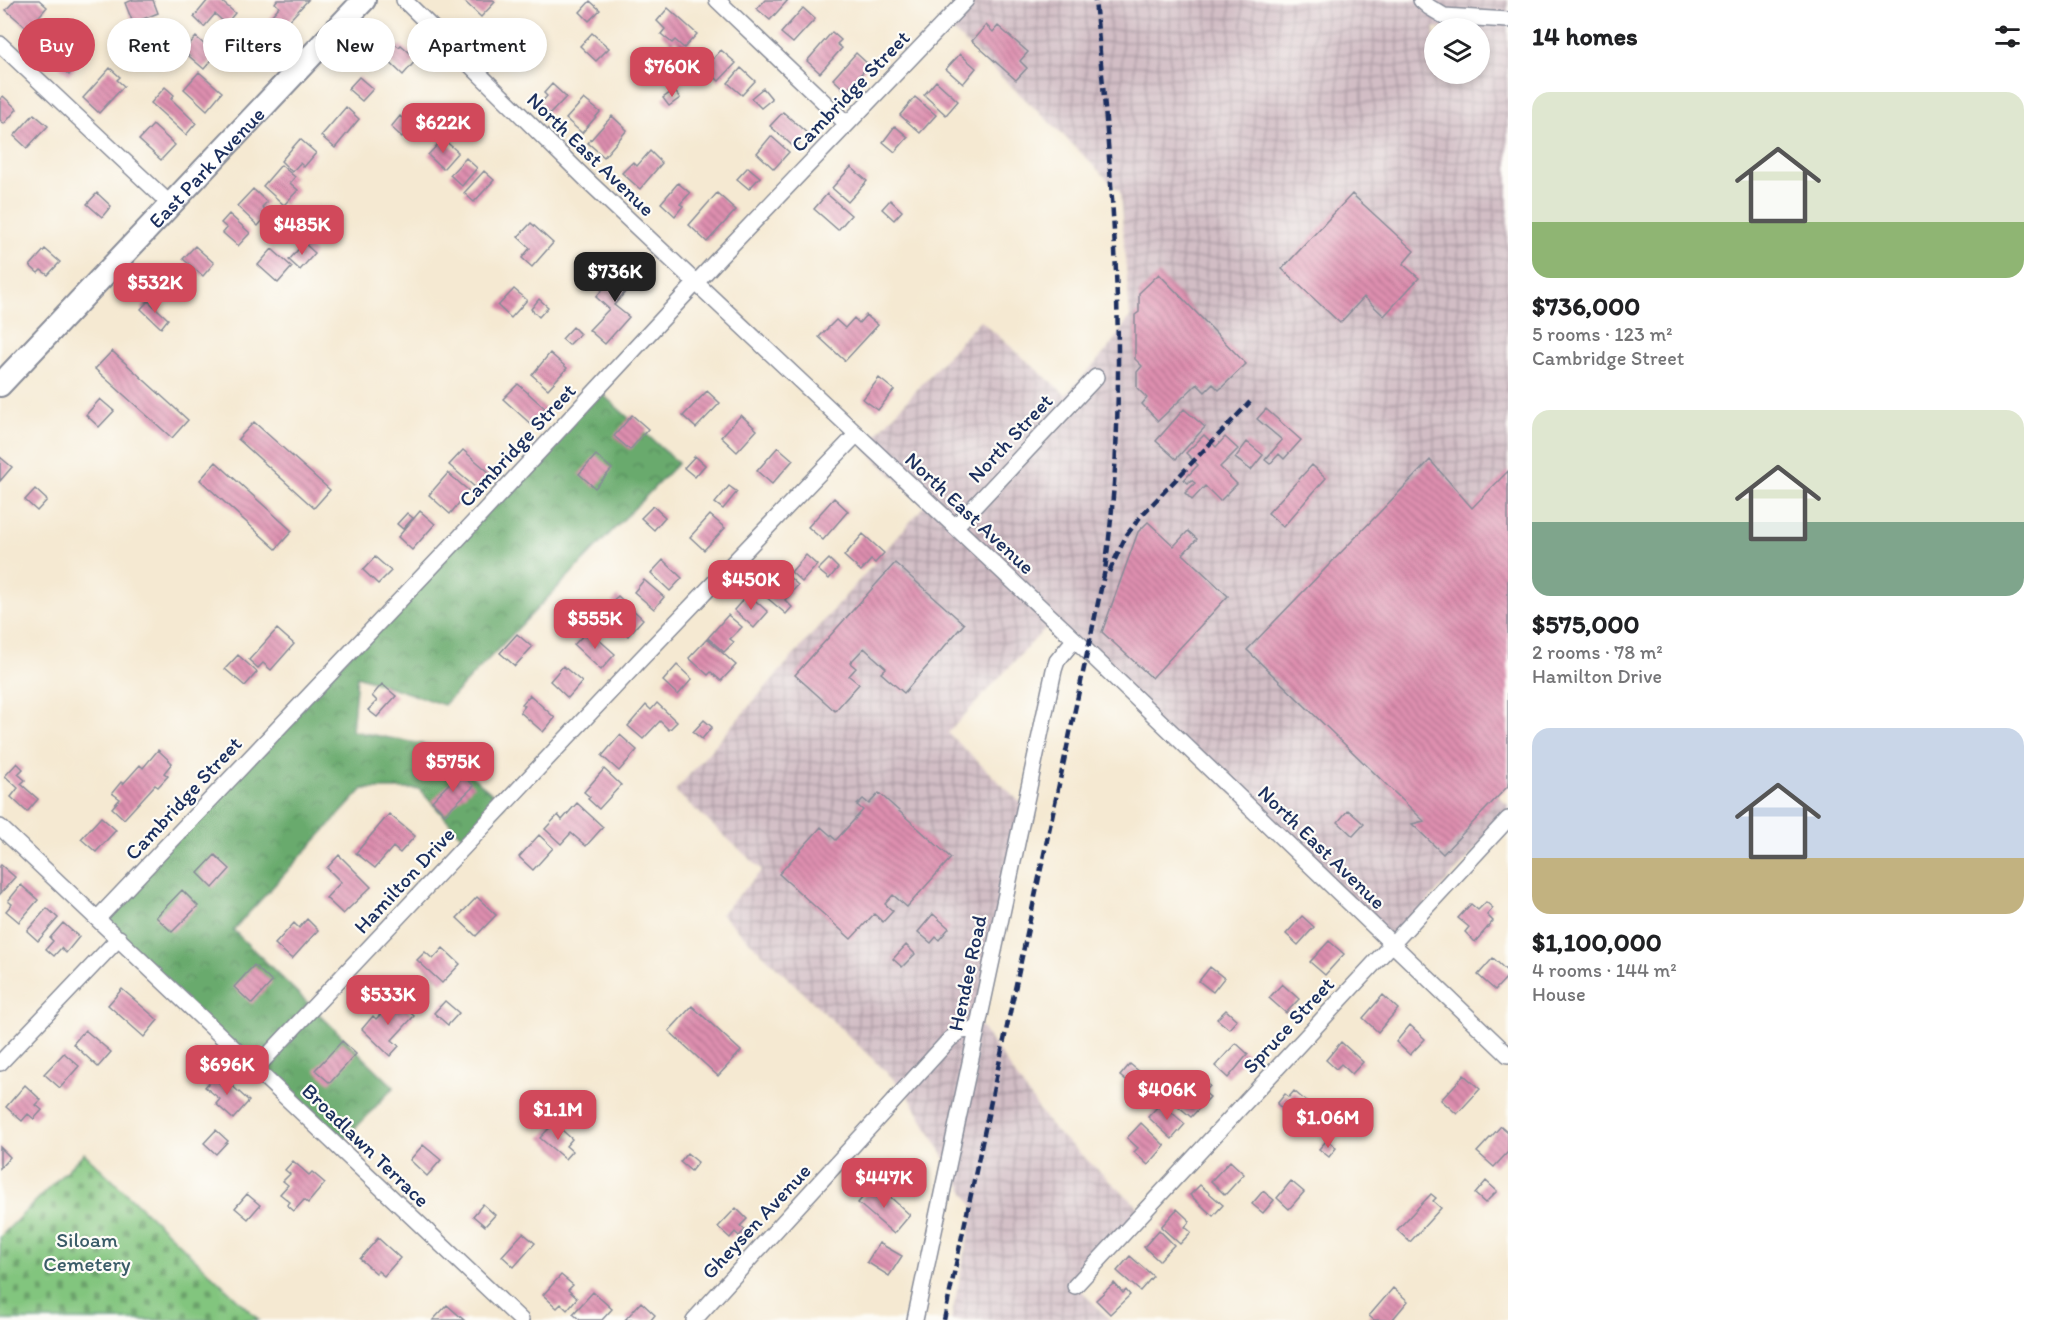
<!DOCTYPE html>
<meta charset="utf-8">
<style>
body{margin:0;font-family:Itim,sans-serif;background:#f6f6f6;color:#202124;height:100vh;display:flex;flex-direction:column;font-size:22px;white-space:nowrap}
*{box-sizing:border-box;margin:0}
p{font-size:20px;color:#757577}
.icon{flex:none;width:33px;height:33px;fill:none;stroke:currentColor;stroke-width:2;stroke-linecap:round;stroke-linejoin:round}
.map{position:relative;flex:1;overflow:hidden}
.drawer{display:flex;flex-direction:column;background:#fff;width:540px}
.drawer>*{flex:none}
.banner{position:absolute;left:18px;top:18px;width:570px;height:54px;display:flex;gap:12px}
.buttons{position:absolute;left:1424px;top:18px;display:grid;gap:12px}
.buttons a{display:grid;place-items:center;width:66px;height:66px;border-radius:50%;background:#fff;box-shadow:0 3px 9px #0003;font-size:30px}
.price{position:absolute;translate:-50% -51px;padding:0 14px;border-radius:12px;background:#d1495b;color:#fff;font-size:20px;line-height:39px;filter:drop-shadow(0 2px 3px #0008)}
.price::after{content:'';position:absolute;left:50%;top:36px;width:18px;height:14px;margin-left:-9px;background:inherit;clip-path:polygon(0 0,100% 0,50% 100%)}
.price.active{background:#222;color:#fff}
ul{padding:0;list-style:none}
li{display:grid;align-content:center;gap:12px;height:318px;padding:0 24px}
li span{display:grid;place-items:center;height:186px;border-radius:18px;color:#555}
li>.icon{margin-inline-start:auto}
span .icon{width:108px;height:108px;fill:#fffc;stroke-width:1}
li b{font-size:26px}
h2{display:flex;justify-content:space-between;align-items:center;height:72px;padding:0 24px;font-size:26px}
.chip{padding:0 21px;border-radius:27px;background:#fff;box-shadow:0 3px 9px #0003;font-size:21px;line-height:54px}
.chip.active{background:#d1495b;color:#fff}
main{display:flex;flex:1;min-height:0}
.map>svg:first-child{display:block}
.industrial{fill:url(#industrial-grid);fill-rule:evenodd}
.forest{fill:url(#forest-crowns);stroke:#426c66;stroke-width:1.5}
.cemetery{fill:url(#cemetery-stones);stroke:#4e7a6e;stroke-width:1.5}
.building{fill:url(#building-back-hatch)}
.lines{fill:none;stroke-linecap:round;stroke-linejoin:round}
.minor-casing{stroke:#888c98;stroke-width:18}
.secondary-casing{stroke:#888c98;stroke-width:26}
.minor{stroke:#fff;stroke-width:15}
.secondary{stroke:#fff;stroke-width:22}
.rail{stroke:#1b2f5e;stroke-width:4.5;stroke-dasharray:9 4.5;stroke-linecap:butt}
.labels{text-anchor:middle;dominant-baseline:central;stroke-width:4.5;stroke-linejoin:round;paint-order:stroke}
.street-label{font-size:21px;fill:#1b2f5e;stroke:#fdfcf7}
.park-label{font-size:21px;fill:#3a5c68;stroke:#fdfcf7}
</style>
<main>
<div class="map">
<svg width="1508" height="1320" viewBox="0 0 1508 1320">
<defs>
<pattern id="industrial-grid" width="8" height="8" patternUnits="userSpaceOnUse" patternTransform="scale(1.5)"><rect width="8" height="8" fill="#d2bdc5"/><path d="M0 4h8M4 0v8" fill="none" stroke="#aa9aa3"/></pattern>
<pattern id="forest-crowns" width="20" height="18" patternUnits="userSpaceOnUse" patternTransform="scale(1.5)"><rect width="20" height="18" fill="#69aa6d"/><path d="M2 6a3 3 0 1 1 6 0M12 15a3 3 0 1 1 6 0" fill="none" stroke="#568b5d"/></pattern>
<pattern id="cemetery-stones" width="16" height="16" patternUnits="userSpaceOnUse" patternTransform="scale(1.5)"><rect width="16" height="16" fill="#82c57e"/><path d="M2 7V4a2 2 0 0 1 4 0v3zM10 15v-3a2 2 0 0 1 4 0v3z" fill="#6aa06a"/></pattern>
<pattern id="building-back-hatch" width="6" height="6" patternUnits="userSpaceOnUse" patternTransform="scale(1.5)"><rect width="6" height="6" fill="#de8faf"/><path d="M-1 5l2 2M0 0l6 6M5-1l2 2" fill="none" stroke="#b37592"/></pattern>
</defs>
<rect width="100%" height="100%" fill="#fdfcf7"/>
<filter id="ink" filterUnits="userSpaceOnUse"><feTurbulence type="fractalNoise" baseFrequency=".0167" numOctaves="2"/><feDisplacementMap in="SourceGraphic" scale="12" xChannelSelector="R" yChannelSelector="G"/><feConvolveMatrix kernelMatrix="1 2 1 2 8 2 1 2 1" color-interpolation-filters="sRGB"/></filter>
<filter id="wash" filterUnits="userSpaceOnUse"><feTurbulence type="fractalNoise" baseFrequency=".008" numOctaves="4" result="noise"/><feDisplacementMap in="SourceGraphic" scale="24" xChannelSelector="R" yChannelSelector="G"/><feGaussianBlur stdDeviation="1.35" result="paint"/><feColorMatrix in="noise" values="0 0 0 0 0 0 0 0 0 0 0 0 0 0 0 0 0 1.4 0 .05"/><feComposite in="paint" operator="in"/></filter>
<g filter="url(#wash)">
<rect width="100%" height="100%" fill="#f5e9d2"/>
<path class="industrial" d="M967,0H1508V681L1445,748L1508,805V815L1390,942L1050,623L948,733L1026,808L980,1025L1052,1128L1142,1210L1075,1284L1110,1320H951L974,1208L905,1090L721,914L762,870L675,791L924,506L864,448L980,320L1066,395L1107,350L1130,317L1120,192L1062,134L945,24ZM1434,28H1479V74H1434Z"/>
<path class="forest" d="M599,391L678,463L444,705L357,676L352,731L438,747L505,805L469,844L419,789H363L233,930L394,1087L338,1147L96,923Z"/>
<path class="cemetery" d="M84,1153L259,1320H0V1237Z"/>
<g id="blocks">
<path class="building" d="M15,0H39L47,7L28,29L6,10Z
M133,0H153L158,13L133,23L125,3Z
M208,0H220L235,13L226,24L215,14L204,27L194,17Z
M277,0H308L276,35L264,24L279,7L275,3Z
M463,0H493L495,2L481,17Z
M765,0H788L770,20L757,9Z
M590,1L600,10L589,21L580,12Z
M668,8L697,34L684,48L675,40L672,43L661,34L665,29L657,21Z
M803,8L815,19L793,43L781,33Z
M986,25L993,32L998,26L1028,52L1020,61L1027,68L1016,80L972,41Z
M522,26L535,38L517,58L504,46Z
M832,32L841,40L837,44L842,48L820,73L807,61Z
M592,33L609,48L596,61L580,46Z
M196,37L216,55L204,69L183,51Z
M58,42L81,62L69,75L47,55Z
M392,42L399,47L401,45L417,59L403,75L381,54Z
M721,50L736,63L719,81L705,68Z
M856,53L869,65L846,91L833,79Z
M960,54L976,68L963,84L946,69Z
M110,68L120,77L117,80L124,86L99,113L83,98Z
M741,68L755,81L742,95L728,83Z
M199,72L222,92L207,110L184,89Z
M359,77L373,89L362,101L348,89Z
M936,81L958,101L946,115L924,95Z
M552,84L566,97L550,114L540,104L547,96L544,93Z
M165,87L174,95L171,99L196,123L186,135L151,103Z
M763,88L772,99L761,108L751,98Z
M674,90L680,98L669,106L663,98Z
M3,96L17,109L4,124L0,120V99Z
M915,97L936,115L920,133L900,115Z
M584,99L600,112L582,133L566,119Z
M346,107L359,119L335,148L321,136Z
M783,112L808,134L795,148L770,126Z
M34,114L48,126L27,148L14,136Z
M400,116L411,126L402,137L391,127Z
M612,116L627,130L604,157L588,143Z
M153,125L175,145L161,160L139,140Z
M895,126L908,137L895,152L883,142Z
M771,136L789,152L774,169L757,153Z
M300,139L316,153L304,167L300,163L292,172L281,161Z
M443,139L458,152L443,169L428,155Z
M650,151L662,163L640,189L622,173L633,162L637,166Z
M466,158L477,168L462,186L450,175Z
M281,165L295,177L290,183L298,190L284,205L263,186Z
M748,167L760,177L749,189L737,179Z
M851,167L867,181L848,202L832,188Z
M484,171L494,180L474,202L464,193Z
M678,183L690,193L680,204L683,206L675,216L661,203Z
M253,189L267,202L262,207L269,213L258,226L237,206Z
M97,193L111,206L102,217L87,204Z
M717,193L736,210L707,242L689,225Z
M827,194L851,215L838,230L814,209Z
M1352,194L1414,251L1403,264L1419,278L1384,316L1364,297L1340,323L1282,269Z
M890,200L902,211L894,220L882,209Z
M229,214L250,233L238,246L223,233L227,228L221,223Z
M531,223L553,243L532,267L522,258L530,248L518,237Z
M304,243L315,253L300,270L289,260Z
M195,246L214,263L203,276L183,259Z
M45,249L60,262L48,275L41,270L38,273L30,266Z
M272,249L292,267L278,283L258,265Z
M625,264L648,284L641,292L632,284L614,305L629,317L605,344L589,330L609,309L596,297Z
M1159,274L1246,364L1219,390L1213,384L1205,392L1197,384L1158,421L1142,404L1147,398L1137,388V372L1142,366L1135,359V315L1139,312V293Z
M514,289L527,300L511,318L498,306Z
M539,299L548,307L539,317L531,309Z
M148,301L168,319L161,328L141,309Z
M866,315L878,325L845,361L819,337L836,320L845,328L854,318L859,323Z
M573,327L580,334L569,345L562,339Z
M112,351L188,420L172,438L95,369Z
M550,353L567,368L548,389L532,375Z
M879,378L894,390L878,410L863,399Z
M518,384L548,411L534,427L503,399Z
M707,391L720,403L696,428L683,416Z
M100,399L114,411L99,427L86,415Z
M1184,409L1205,427L1176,459L1156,441Z
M1266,409L1301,440L1284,459L1279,454L1270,464L1265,460L1282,440L1257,419Z
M632,415L648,429L630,450L614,436Z
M741,415L757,430L737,452L721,437Z
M254,422L330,490L314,508L238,439Z
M1204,435L1216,447L1225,437L1238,449L1220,467L1237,484L1220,501L1205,486L1192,500L1185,493L1195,483L1191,480L1188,483L1184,480L1198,465L1186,453Z
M1247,442L1263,455L1251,470L1235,458Z
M778,447L793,460L772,484L757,471Z
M463,450L490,473L476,488L449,465Z
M596,455L612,469L595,488L579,474Z
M695,456L705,465L695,477L684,468Z
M0,457L12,467L0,481Z
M1430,460L1472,508L1508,471V786L1443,854L1412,824L1424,821L1247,650Z
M216,462L292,531L276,549L200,480Z
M1312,465L1326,478L1283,527L1268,513Z
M448,473L469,491L450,514L429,495Z
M729,486L737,492L723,509L715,503Z
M35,489L47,500L37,511L25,500Z
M834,498L848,511L823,540L808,527Z
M653,506L665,517L654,530L641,518Z
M420,511L435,524L412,550L398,537Z
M407,513L413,518L403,529L397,524Z
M710,515L725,528L704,550L690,537Z
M1148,522L1174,546L1188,531L1197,539L1183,554L1228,596L1152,678L1102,632L1138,532Z
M863,534L884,553L875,563L871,560L861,571L844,556Z
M806,555L817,565L802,582L791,572Z
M375,557L391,571L378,584L363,570Z
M829,559L838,568L829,579L818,570Z
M663,560L682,578L670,591L651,573Z
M895,563L964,624L904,693L881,673L886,668L864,648L850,663L856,668L849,676L859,684L835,711L795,675Z
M777,566L798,585L785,600L792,607L786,614L765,596L771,589L763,582Z
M644,580L664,597L654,609L634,592Z
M748,594L768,612L754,628L734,610Z
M618,596L643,619L628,636L605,616L615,605L612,602Z
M728,615L742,627L730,639L734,642L724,652L708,638Z
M277,629L294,644L271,670L263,663L258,668L249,660Z
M588,630L615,654L601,670L574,645Z
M517,634L532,647L515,666L500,653Z
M707,639L736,665L721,681L711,672L708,675L689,658Z
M238,655L257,672L245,686L225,669Z
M677,665L692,679L678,695L663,681Z
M563,666L582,682L568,698L550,681Z
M382,684L396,696L377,717L368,710L377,701L372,696Z
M530,695L555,718L543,732L520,712L525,706L522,704Z
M657,703L677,722L669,730L660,721L643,739L628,726L646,705L651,710Z
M704,720L712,727L702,739L693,732Z
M620,735L637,750L619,771L602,756Z
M158,750L172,763L164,773L168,776L158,787L155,785L124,819L112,808L120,799L112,793L121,782L123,784L140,765L143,768Z
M17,763L23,769L18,774L25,780L21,784L38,799L27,812L11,797L18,788L5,776Z
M604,769L621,785L599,809L588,799L590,797L584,792Z
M460,772L474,786L445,814L432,801Z
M879,793L951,858L907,907L893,895L885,904L893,911L883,922L874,914L851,939L779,874L821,827L836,840L863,810L857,805L863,799L869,804Z
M577,803L603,827L586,846L571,833L561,844L545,829L558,815L562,820Z
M1348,810L1364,824L1353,836L1338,822Z
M389,814L415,836L400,853L393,847L375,868L356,853Z
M101,817L116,830L96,852L81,839Z
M539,835L553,848L533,870L519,857Z
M215,855L230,869L213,888L198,873Z
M339,855L371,887L343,914L326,898L341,882L327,868Z
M1,865L15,877L0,894V866Z
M21,885L38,900L19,922L6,911L12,904L8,901Z
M182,890L198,906L172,932L156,917Z
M477,897L496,915L476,936L457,918Z
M1486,902L1493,908L1487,915L1493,921L1475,942L1465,932L1469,927L1458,918L1471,904L1478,910Z
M47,908L58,918L38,941L27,931Z
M933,914L949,928L939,940L936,937L931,943L918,932Z
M1302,916L1314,927L1298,945L1286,934Z
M307,919L318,930L292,959L275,944L294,923L299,928Z
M63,923L79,937L66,953L61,948L54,956L46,949L53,941L50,938Z
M1329,941L1344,954L1325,975L1310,962Z
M906,945L915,954L902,967L893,959Z
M443,948L460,964L442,983L417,960L425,952L433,959Z
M1493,958L1508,972V976L1495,990L1478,975Z
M254,965L272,982L252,1004L234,987Z
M1210,967L1224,978L1213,992L1199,981Z
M1282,984L1299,999L1286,1013L1269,998Z
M122,989L158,1020L144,1037L108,1005Z
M1383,995L1398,1009L1378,1032L1363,1018Z
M396,999L414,1016L392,1040L399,1046L390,1056L362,1029L373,1016L376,1019Z
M445,1001L459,1013L448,1025L434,1013Z
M692,1006L741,1051L718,1076L669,1031Z
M1226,1010L1237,1020L1229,1029L1217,1019Z
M1410,1025L1425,1039L1410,1055L1396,1042Z
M85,1030L111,1052L98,1067L73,1044Z
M342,1041L356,1054L330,1083L315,1070Z
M1341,1042L1363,1062L1352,1074L1341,1064L1336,1069L1326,1060Z
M1236,1043L1248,1054L1228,1078L1215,1066Z
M64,1053L79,1066L60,1088L44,1074Z
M1130,1064L1146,1077L1136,1089L1120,1076Z
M218,1073L249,1101L233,1119L216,1104L220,1099L205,1087Z
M1464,1075L1480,1089L1457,1114L1441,1100Z
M1202,1079L1210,1086L1204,1092L1210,1097L1191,1117L1178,1106Z
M25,1085L41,1100L36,1105L42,1110L34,1119L28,1114L22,1121L6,1107Z
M1294,1091L1315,1109L1309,1115L1317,1122L1308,1132L1277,1104L1285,1094L1289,1097Z
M1161,1103L1185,1124L1172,1139L1148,1117Z
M554,1123L572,1139L566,1146L572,1151L565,1159L540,1138Z
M1141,1123L1165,1146L1148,1165L1134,1152L1138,1148L1127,1138Z
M1501,1126L1508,1132V1152L1494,1167L1477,1152Z
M216,1130L228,1141L216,1154L204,1143Z
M1327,1140L1336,1148L1329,1157L1319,1149Z
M423,1145L441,1160L427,1176L410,1160Z
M0,1147L10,1157L0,1168Z
M687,1153L698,1162L691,1171L680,1162Z
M293,1161L309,1175L312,1172L325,1183L308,1203L304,1200L294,1211L287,1205L290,1202L280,1194L288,1185L283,1181L290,1174L285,1170Z
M1230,1161L1244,1174L1225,1195L1211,1181Z
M1291,1181L1304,1192L1289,1209L1277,1198Z
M1486,1181L1497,1191L1485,1203L1475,1194Z
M875,1183L910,1215L894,1234L858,1203Z
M1200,1185L1223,1205L1213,1216L1190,1195Z
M1263,1191L1274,1200L1263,1213L1252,1204Z
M247,1194L260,1205L248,1219L235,1208Z
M1431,1194L1436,1198L1433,1201L1441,1208L1410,1242L1397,1230Z
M483,1204L495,1215L485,1226L473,1216Z
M736,1208L747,1219L740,1226L745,1230L739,1236L735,1232L730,1238L718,1227Z
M1177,1209L1190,1221L1185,1227L1191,1232L1180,1244L1161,1227Z
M1159,1230L1174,1245L1159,1261L1144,1247Z
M523,1233L535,1243L514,1267L502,1256Z
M378,1238L400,1258L384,1276L378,1271L376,1273L360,1259Z
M879,1243L902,1256L889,1276L867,1262Z
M1130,1256L1153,1276L1140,1291L1117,1271Z
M561,1275L573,1285L568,1290L577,1298L567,1310L561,1304L557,1308L543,1295Z
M1114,1283L1123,1293L1126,1290L1130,1295L1110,1314L1096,1300Z
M1393,1288L1408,1301L1392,1320H1374L1369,1316Z
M593,1292L612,1309L602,1320H580L573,1314Z
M641,1302L655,1315L651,1320H625Z
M447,1305L464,1320H433Z"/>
</g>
</g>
<g filter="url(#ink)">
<use href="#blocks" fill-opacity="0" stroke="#888c98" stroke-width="1.5"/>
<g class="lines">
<defs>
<path id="minor" d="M404,0L590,183L1087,651L1508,1055
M717,0L847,124
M1421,0L1429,7L1444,16L1508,20
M0,44L170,204
M955,527L1096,377
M0,827L521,1320
M98,918L458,539L720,257L966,0
M0,1063L119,938
M256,1068L640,660L856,435
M1075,1286L1508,819
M694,1320L950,1039L961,1031L977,1029
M915,1320L1054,670L1057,661L1074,640"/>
<g id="secondary">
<path id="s1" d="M0,385L364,0"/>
</g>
</defs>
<use href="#minor" class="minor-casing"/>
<use href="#secondary" class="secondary-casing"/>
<use href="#minor" class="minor"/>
<use href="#secondary" class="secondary"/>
<path class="rail" d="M1109,572L1126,536L1141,516L1250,402
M944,1320L1105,570C1131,382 1113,188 1095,0"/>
</g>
</g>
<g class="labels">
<g class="street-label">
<text transform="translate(850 91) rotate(-46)">Cambridge Street</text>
<text transform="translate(591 154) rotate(44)">North East Avenue</text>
<text stroke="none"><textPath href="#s1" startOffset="300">East Park Avenue</textPath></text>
<text transform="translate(1010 438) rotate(-47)">North Street</text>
<text transform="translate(517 445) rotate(-47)">Cambridge Street</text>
<text transform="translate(970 513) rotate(43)">North East Avenue</text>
<text transform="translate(183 798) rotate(-47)">Cambridge Street</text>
<text transform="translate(1322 847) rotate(44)">North East Avenue</text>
<text transform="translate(404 880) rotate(-47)">Hamilton Drive</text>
<text transform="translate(967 973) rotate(-78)">Hendee Road</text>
<text transform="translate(1288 1025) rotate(-47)">Spruce Street</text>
<text transform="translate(366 1145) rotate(44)">Broadlawn Terrace</text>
<text transform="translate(756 1221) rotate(-47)">Gheysen Avenue</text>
</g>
<g class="park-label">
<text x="87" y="1239">Siloam<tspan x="87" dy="24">Cemetery</tspan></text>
</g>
</g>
</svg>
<div class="buttons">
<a><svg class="icon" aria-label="layers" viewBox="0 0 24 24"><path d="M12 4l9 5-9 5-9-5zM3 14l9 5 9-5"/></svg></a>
</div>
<b class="price" style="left:672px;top:98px">$760K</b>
<b class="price" style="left:443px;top:154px">$622K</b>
<b class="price" style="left:302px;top:256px">$485K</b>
<b class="price active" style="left:615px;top:303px">$736K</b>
<b class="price" style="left:155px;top:314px">$532K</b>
<b class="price" style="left:751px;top:611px">$450K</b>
<b class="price" style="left:595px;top:650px">$555K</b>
<b class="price" style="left:453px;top:793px">$575K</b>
<b class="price" style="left:388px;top:1026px">$533K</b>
<b class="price" style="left:227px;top:1096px">$696K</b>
<b class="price" style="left:1167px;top:1121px">$406K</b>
<b class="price" style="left:558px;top:1141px">$1.1M</b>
<b class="price" style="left:1328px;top:1149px">$1.06M</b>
<b class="price" style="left:884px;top:1209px">$447K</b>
<div class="banner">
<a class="chip active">Buy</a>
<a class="chip">Rent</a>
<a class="chip">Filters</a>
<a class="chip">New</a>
<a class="chip">Apartment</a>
</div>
</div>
<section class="drawer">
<h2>14 homes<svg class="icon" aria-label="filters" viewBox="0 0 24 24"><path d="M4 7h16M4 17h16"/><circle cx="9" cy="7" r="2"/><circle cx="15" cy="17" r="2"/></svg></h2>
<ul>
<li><span style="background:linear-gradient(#dfe7d0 70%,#8fb573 0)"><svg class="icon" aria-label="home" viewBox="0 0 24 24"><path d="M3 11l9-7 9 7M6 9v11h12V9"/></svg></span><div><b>$736,000</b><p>5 rooms · 123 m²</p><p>Cambridge Street</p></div></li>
<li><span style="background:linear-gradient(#dfe7d0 60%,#7fa58c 0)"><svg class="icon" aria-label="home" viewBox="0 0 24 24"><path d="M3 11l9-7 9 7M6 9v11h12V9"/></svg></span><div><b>$575,000</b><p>2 rooms · 78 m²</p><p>Hamilton Drive</p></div></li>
<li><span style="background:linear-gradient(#c9d6e8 70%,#c2b280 0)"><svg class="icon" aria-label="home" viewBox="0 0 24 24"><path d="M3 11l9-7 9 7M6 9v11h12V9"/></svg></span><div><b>$1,100,000</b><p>4 rooms · 144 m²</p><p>House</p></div></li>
</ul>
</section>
</main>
